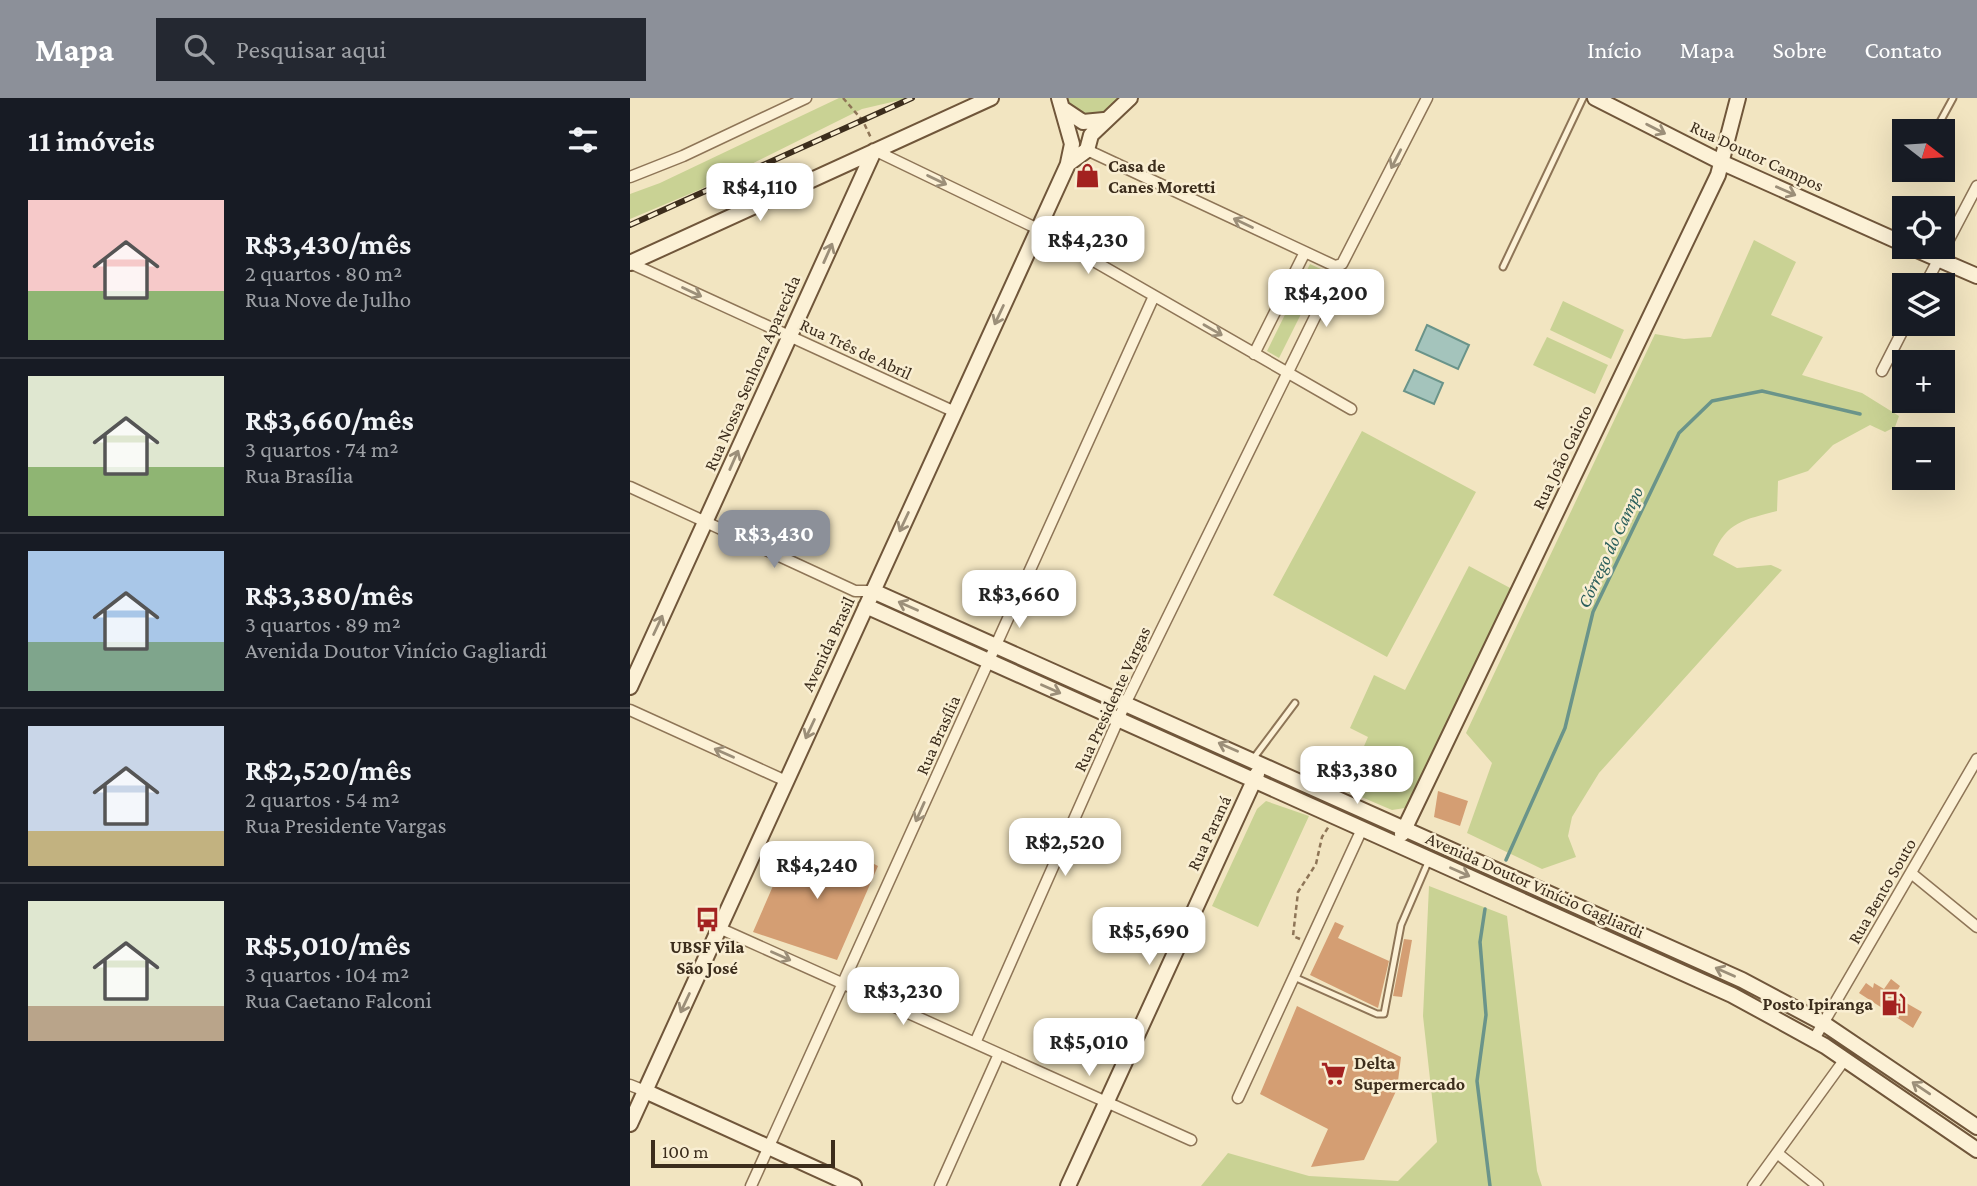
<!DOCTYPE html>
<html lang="pt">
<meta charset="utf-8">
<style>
body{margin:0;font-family:"Crimson Pro",serif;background:#242831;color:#f1f3f6;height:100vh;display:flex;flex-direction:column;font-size:26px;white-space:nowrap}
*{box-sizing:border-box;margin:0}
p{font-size:23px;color:#9ea1a6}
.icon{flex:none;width:38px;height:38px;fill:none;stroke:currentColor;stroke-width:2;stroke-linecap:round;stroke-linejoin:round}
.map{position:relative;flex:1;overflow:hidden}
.details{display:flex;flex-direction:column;background:#171b24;width:630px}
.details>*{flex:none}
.needle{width:46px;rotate:107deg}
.tools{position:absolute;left:1262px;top:21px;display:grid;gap:14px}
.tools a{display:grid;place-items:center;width:63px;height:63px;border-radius:0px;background:#171b24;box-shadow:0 7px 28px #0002;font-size:35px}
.scale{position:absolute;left:21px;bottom:18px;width:184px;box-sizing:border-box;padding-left:7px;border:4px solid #3c2d1c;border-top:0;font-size:19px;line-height:24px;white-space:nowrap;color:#3c2d1c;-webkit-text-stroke:5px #f9eed2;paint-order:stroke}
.price{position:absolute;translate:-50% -60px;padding:0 16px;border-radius:14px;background:#fff;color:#222;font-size:23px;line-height:46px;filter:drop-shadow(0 2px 4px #0008)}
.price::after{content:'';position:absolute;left:50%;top:42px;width:21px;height:16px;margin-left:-10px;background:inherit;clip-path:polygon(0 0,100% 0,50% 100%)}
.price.on{background:#8c9099;color:#fff}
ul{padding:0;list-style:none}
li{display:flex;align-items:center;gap:21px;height:175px;padding:0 28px}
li+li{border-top:2px solid #363941}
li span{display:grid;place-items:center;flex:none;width:196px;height:140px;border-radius:0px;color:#555}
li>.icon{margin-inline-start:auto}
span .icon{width:84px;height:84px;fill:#fffc;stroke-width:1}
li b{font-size:30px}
h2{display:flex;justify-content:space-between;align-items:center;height:84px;padding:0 28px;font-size:30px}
header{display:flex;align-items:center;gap:42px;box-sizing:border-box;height:98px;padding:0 35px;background:#8c9099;color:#fff}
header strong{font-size:33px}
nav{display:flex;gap:38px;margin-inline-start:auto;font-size:24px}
.search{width:490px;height:63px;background:#242831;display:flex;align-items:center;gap:18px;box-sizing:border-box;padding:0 24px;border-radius:0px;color:#9ea1a6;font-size:26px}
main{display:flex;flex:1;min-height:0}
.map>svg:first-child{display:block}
.green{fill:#c9d294}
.water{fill:#a4c4bc;stroke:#6a948a;stroke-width:2}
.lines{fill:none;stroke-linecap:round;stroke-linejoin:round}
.stream{stroke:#6a948a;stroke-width:3.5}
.building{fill:#d49e73}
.lane-casing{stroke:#8e7557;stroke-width:9}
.street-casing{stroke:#8e7557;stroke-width:13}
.secondary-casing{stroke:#70563a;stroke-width:18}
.path{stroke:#8e7557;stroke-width:2.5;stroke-dasharray:5 3.5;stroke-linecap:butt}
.lane{stroke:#fcf1d6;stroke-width:5}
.street{stroke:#fcf1d6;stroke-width:10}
.secondary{stroke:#fcf1d6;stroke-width:14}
.rail-casing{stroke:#3c2d1c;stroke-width:6}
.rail{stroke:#f9eed2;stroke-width:3.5;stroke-dasharray:10;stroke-linecap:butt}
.oneway{stroke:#9c8f79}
.labels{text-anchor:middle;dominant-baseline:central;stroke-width:5;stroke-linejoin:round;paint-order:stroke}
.street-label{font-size:18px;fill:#3c2d1c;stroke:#f9eed2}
.poi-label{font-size:18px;font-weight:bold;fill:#3c2d1c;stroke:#f9eed2;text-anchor:start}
.water-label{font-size:19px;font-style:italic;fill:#2a5e5b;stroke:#f9eed2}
</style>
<header>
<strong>Mapa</strong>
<div class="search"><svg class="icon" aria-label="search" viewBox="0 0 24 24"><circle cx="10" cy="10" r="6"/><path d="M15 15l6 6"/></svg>Pesquisar aqui</div>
<nav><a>Início</a><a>Mapa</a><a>Sobre</a><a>Contato</a></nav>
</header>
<main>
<section class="details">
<h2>11 imóveis<svg class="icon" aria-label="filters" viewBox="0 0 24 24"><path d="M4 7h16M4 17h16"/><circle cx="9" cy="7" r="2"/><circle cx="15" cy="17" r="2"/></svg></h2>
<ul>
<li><span style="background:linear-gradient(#f6c9c9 65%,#8fb573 0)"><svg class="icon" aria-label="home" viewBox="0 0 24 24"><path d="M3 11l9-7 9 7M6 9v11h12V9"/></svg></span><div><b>R$3,430/mês</b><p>2 quartos · 80 m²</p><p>Rua Nove de Julho</p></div></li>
<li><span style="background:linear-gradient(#dfe7d0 65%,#8fb573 0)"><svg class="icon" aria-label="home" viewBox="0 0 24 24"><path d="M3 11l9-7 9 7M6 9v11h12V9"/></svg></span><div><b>R$3,660/mês</b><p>3 quartos · 74 m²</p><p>Rua Brasília</p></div></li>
<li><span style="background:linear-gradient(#a9c7e8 65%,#7fa58c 0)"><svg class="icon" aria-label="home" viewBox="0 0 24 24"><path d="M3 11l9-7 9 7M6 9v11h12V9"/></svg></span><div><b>R$3,380/mês</b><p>3 quartos · 89 m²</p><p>Avenida Doutor Vinício Gagliardi</p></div></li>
<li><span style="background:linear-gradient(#c9d6e8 75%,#c2b280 0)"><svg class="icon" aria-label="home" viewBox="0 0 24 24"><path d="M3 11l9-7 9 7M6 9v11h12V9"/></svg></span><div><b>R$2,520/mês</b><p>2 quartos · 54 m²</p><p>Rua Presidente Vargas</p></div></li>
<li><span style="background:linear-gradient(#dfe7d0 75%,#b9a48a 0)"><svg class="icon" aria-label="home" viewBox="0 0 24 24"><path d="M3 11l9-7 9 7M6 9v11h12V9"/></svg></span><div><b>R$5,010/mês</b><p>3 quartos · 104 m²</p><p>Rua Caetano Falconi</p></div></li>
</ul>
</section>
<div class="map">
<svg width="1347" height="1088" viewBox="0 0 1347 1088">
<rect width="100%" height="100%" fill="#f2e5c1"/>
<path class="green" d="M209,0H279L232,11L69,92L0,121V96L30,85Z
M434,0H492C471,17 451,30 434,0Z
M1124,142L1166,164L1141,217L1193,239L1172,277L1232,295L1269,318L1265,329L1255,334L1240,327L1203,347L1178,373L1148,383L1147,413C1114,422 1097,423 1083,457L1107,470L1141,467L1152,472L969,675L942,719L938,738L946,759L912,771L837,735L862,665L836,635L1025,236L1054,241L1081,239Z
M680,166L693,172L649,260L637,253Z
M933,203L994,232L981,261L920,232Z
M917,239L978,267L965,296L903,267Z
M732,333L846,394L757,559L643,497Z
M839,468L882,491L775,710L762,712L715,692L738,639L720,630L744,577L775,592Z
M636,703L679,718L628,829L582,808L627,711Z
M799,788L877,818L907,1073L912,1088H571L598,1055L679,1078L768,1083L807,1044L793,918Z"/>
<path class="water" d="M797,227L839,247L828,271L786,252Z
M784,272L813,285L804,306L774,293Z"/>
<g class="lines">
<path class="stream" d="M876,762L935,630L963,514L1049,335L1082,303L1132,293L1230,316
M855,811L850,844L856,917L847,983L860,1088"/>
</g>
<path class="building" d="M808,693L838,703L830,728L804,719Z
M202,744L248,768L207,862L123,834L159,751L193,768Z
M705,824L714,828L708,840L759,863L748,910L680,877Z
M774,841L782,842L772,899L763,898Z
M1261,881L1270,888L1264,898L1292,914L1283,930L1229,895L1236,885L1243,890L1244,885L1254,891Z
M667,908L771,959L767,991L734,1062L681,1069L698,1031L630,996Z"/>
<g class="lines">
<defs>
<path id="lane" d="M1305,33L1323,0
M873,169L953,0
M623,661L665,605
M664,879L747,916H754L771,827L799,762"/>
<path id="street" d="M457,52L705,168
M246,53L408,131L721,311
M0,79L53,58L176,0
M0,165L325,314
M705,168L712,166L797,0
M1295,187L1347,88
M624,256L675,154
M1252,273L1276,226
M0,389L225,493H243
M0,612L156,683
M1281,775L1347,829
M89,830L561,1042
M1184,941L1347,661
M345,945L496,604L707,174L705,168
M0,987L15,993
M608,1000L732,731
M1147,1055L1188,1088
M121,1088L524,198
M310,1088L369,956
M1123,1088L1215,961"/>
<path id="secondary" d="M429,0L442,46L438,65
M965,0L1093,65L1274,146
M432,10L453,24L474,22
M1280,149L1347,178
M0,165L361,0
M243,493L1112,882L1193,925L1347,1029
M236,508L1102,897L1195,948L1347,1052
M0,589L244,53
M772,736L1088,77L1108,0
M15,993L224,1088
M0,1026L438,66L457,52L461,37L500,0
M438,1088L627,676"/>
</defs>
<use href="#lane" class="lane-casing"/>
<use href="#street" class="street-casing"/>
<use href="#secondary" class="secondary-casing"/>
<path class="path" d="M213,0L233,23L241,40
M670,841L663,838L668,794L686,766L692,739L699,728"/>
<use href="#lane" class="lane"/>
<use href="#street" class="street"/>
<use href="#secondary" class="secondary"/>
<defs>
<path id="rail" d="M0,127L282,0"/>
</defs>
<use href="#rail" class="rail-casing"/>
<use href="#rail" class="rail"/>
</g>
<defs><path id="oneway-shaft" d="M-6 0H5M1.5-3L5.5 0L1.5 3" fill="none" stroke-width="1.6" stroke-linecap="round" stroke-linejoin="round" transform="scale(1.75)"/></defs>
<g class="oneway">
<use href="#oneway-shaft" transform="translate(1026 31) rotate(27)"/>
<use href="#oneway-shaft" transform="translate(766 61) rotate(117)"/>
<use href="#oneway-shaft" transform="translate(307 82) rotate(26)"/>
<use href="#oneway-shaft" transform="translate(1156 93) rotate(24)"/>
<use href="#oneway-shaft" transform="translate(613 125) rotate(-155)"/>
<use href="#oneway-shaft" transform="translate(198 155) rotate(-66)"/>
<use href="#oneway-shaft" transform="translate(62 194) rotate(25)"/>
<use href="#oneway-shaft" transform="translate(369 217) rotate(115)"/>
<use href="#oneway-shaft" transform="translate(583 232) rotate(30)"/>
<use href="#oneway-shaft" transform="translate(104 362) rotate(-66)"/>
<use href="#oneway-shaft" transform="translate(274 424) rotate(115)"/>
<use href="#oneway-shaft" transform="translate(278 508) rotate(-156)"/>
<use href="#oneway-shaft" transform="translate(28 527) rotate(-65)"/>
<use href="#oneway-shaft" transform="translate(421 591) rotate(24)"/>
<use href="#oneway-shaft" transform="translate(180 631) rotate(115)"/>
<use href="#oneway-shaft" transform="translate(598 649) rotate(-156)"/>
<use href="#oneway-shaft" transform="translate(94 655) rotate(-156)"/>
<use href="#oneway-shaft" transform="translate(290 714) rotate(114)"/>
<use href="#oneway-shaft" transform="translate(830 774) rotate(24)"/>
<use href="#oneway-shaft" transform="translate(151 858) rotate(24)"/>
<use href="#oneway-shaft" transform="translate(1095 874) rotate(-156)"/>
<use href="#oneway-shaft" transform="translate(55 905) rotate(115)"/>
<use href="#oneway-shaft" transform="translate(1291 990) rotate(-146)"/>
</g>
<defs>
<symbol id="shop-bare" viewBox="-9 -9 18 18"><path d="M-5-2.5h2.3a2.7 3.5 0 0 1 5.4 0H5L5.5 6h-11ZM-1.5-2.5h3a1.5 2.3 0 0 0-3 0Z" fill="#a32220" stroke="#f9eed2" stroke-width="2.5" paint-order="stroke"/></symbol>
<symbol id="bus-bare" viewBox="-9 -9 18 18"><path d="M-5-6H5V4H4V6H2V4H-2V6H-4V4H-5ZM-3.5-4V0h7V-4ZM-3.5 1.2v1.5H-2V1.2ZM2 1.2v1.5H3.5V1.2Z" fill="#a32220" stroke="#f9eed2" stroke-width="2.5" paint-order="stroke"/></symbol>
<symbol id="fuel-bare" viewBox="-9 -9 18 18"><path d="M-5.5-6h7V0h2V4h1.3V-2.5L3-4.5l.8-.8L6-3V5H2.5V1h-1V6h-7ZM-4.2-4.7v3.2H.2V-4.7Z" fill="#a32220" stroke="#f9eed2" stroke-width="2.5" paint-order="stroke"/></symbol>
<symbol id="supermarket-bare" viewBox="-9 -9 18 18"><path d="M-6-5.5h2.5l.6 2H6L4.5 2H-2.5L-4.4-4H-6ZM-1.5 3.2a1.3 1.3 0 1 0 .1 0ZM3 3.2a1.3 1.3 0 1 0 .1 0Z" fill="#a32220" stroke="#f9eed2" stroke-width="2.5" paint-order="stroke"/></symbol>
</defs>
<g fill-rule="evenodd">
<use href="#shop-bare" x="440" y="60" width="35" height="35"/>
<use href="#bus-bare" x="60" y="804" width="35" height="35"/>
<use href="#fuel-bare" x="1246" y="888" width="35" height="35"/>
<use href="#supermarket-bare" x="686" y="958" width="35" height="35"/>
</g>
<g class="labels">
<g class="street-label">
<text transform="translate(1127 58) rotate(25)">Rua Doutor Campos</text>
<text transform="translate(226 251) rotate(25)">Rua Três de Abril</text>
<text transform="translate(122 275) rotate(-66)">Rua Nossa Senhora Aparecida</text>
<text transform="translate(932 359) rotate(-64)">Rua João Gaioto</text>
<text transform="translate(198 546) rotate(-65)">Avenida Brasil</text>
<text transform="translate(482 601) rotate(-65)">Rua Presidente Vargas</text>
<text transform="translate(308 637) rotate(-66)">Rua Brasília</text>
<text transform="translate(579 735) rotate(-65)">Rua Paraná</text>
<text transform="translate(905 787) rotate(24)">Avenida Doutor Vinício Gagliardi</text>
<text transform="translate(1252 793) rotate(-60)">Rua Bento Souto</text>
</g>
<g class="poi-label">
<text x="478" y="68">Casa de<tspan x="478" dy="21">Canes Moretti</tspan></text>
<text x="77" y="849" text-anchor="middle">UBSF Vila<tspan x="77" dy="21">São José</tspan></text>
<text x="1243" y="906" text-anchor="end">Posto Ipiranga</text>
<text x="724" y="965">Delta<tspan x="724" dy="21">Supermercado</tspan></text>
</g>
<g class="water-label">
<text transform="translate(980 449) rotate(-65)">Córrego do Campo</text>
</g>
</g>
</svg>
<div class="tools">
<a><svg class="needle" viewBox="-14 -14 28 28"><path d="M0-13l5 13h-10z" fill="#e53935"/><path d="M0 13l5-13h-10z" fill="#9ea1a6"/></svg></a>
<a><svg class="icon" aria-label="locate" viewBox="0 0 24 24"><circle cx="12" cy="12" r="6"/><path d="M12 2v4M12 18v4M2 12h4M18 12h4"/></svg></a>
<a><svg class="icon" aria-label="layers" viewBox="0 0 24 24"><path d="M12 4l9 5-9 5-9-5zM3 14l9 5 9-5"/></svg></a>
<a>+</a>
<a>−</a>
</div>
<div class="scale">100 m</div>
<b class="price" style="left:130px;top:125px">R$4,110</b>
<b class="price" style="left:458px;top:178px">R$4,230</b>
<b class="price" style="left:696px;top:231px">R$4,200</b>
<b class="price on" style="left:144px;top:472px">R$3,430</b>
<b class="price" style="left:389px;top:532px">R$3,660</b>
<b class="price" style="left:727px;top:708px">R$3,380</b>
<b class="price" style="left:435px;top:780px">R$2,520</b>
<b class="price" style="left:187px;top:803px">R$4,240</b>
<b class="price" style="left:519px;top:869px">R$5,690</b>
<b class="price" style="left:273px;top:929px">R$3,230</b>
<b class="price" style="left:459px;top:980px">R$5,010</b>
</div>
</main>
